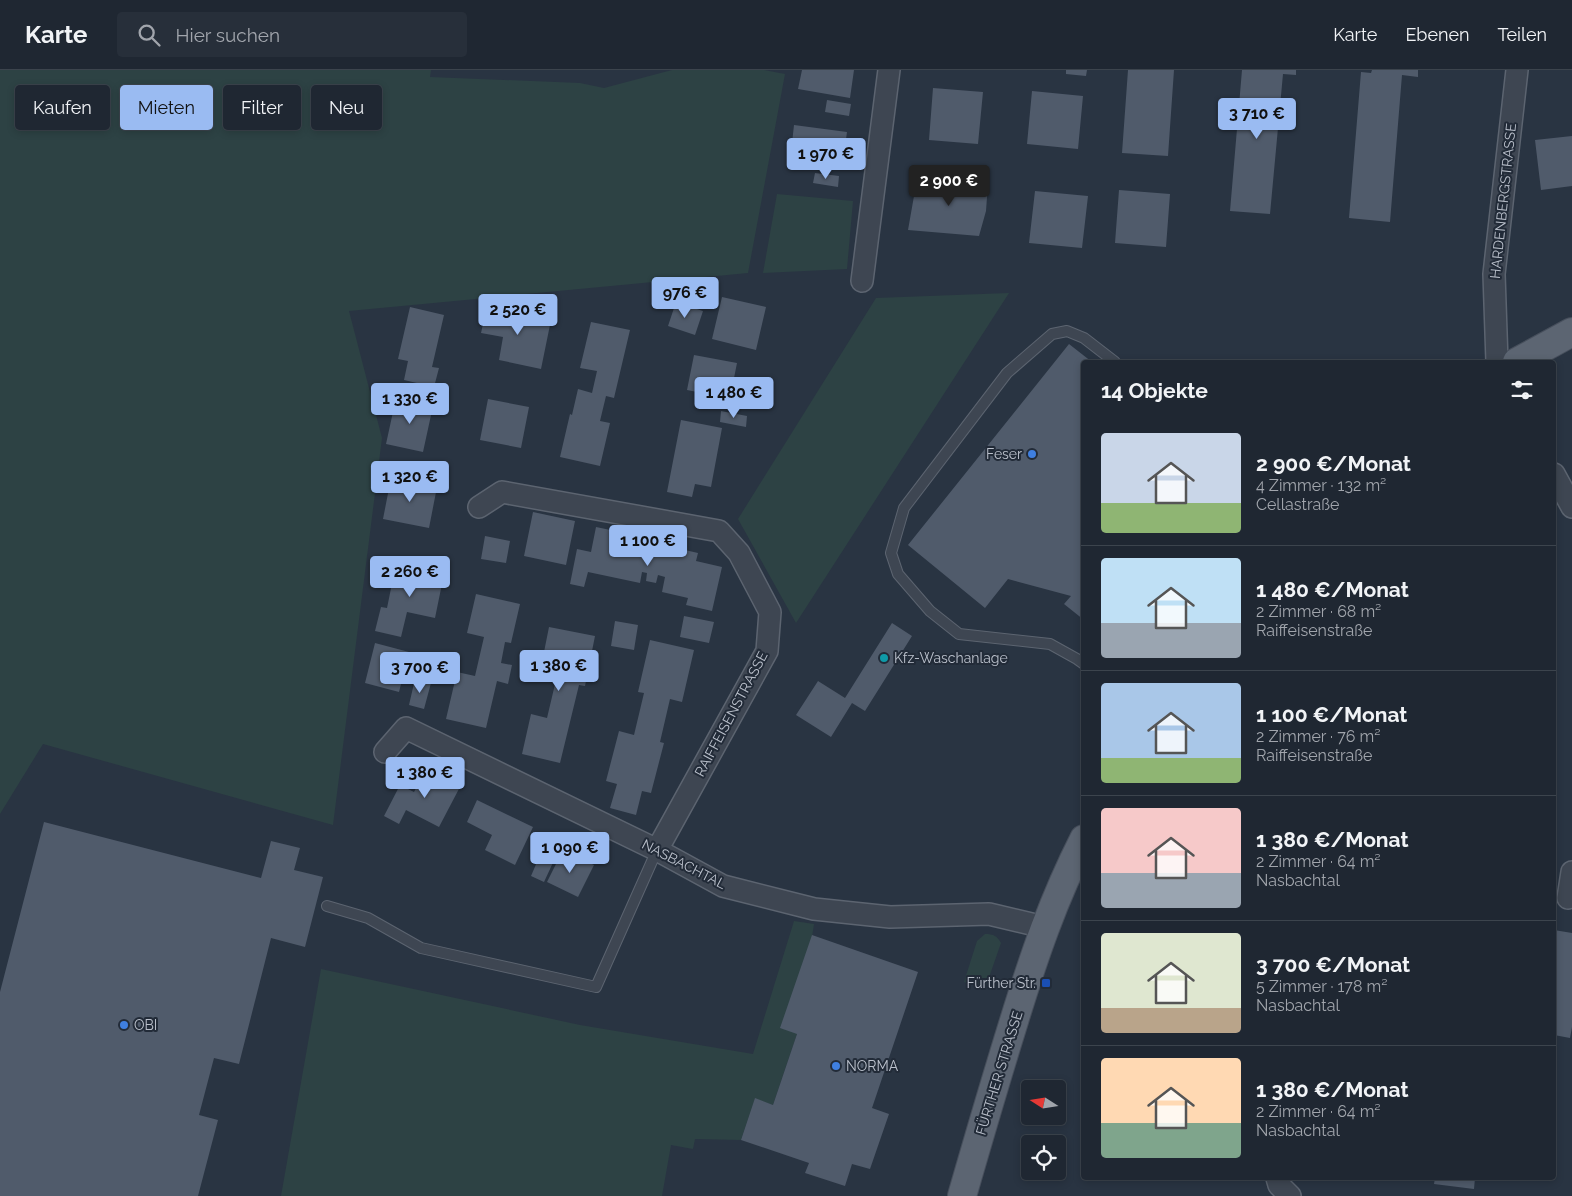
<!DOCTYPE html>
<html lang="de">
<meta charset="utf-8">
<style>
body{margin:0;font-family:Raleway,sans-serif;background:#272f3a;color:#f1f3f6;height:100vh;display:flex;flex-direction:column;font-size:19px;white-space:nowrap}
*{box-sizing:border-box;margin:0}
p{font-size:16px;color:#a1a5ac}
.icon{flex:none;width:28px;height:28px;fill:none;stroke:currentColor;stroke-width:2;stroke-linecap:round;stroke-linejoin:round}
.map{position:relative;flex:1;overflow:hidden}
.sheet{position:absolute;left:1081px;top:290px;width:475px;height:820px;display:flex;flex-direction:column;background:#1f2732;border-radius:5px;box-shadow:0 2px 8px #0003,0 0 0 1px #3c444d}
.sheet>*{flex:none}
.guide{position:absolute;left:15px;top:15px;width:475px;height:45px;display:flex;gap:10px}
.needle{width:32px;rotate:282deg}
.controls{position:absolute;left:1021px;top:1010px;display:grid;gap:10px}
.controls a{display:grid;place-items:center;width:45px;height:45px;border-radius:5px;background:#1f2732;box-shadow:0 2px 8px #0003,0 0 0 1px #3c444d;font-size:25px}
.price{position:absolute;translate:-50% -42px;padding:0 11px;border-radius:5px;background:#9abbf2;color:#111;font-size:16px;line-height:32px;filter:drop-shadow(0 1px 2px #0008)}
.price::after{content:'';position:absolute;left:50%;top:30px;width:15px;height:11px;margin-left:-8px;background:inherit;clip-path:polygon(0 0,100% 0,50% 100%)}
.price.selected{background:#222;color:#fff}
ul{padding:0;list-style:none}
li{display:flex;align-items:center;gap:15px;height:125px;padding:0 20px}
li+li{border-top:1px solid #3c444d}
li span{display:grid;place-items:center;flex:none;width:140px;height:100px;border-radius:5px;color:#555}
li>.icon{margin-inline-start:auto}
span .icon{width:60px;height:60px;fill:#fffc;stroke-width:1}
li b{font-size:21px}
h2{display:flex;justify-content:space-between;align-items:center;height:60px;padding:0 20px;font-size:21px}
.tag{padding:0 18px;border-radius:5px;background:#1f2732;box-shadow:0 2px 8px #0003,0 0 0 1px #3c444d;font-size:18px;line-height:45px}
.tag.selected{background:#9abbf2;color:#111}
header{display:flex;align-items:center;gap:30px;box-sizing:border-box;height:70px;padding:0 25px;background:#1f2732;border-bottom:1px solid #3c444d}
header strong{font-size:24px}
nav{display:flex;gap:28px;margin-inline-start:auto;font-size:18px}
.search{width:350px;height:45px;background:#272f3a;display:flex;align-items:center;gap:12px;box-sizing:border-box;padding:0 18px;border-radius:5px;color:#a1a5ac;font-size:19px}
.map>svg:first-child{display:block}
.green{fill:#2d4244}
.building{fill:#505b6b}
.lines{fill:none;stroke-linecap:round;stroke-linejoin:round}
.service-casing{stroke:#5c6470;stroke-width:12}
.minor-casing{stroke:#5c6470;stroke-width:24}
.primary-casing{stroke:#474f5c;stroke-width:30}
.service{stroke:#3e4652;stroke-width:10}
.minor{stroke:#3e4652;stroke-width:21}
.primary{stroke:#5c6572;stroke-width:28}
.shop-dot{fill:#3f7fe0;stroke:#222b38;stroke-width:2}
.culture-dot{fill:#0f9aa8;stroke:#222b38;stroke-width:2}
.transit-dot{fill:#1a4fb4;stroke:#222b38;stroke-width:2}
.labels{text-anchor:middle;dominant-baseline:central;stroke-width:4;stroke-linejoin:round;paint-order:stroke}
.street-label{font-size:14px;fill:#bbc1cc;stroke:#222b38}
.poi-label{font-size:14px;fill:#bbc1cc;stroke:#222b38;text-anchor:start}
</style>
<header>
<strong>Karte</strong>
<div class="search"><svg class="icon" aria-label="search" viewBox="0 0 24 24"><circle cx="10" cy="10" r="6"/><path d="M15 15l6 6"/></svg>Hier suchen</div>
<nav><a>Karte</a><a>Ebenen</a><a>Teilen</a></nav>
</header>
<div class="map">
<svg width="1572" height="1126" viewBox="0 0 1572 1126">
<rect width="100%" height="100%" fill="#293442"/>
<path class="green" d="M0,0H431L430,7L580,13L604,18L672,0H764L785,4L748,203L349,241L382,368L333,755L43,674L0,744Z
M777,124L853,131L847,199L763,203Z
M1009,223L796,553L738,449L876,228Z
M794,851L814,854L797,964L773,1035L755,1029L741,1070L695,1069L693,1079L671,1075L662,1126H281L321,899L580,955L753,984Z
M985,864C994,864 997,866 1001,873L985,919L964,912L977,871Z"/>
<path class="building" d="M802,0H854L850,28L798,19Z
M1066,0H1087L1086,6L1066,4Z
M1128,0H1174L1168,86L1122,83Z
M1242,0H1296V5L1283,4L1270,144L1230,141Z
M1372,0H1418V7L1402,5L1390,152L1349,148L1361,2L1371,3Z
M933,18L983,22L978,74L929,70Z
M1032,21L1083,26L1078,79L1027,74Z
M827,30L851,34L849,46L825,42Z
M794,55L847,62L842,98L790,91Z
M1572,66V116L1541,120L1535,70Z
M815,103L839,106L838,117L813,113Z
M917,109L988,113L986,141L979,166L908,160Z
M1119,120L1170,124L1166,177L1115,173Z
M1035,121L1088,126L1082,178L1029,173Z
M722,227L766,237L756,280L712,269Z
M676,232L703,241L695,265L668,256Z
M487,236L551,250L541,299L499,290L503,267L481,263Z
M410,237L444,245L432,297L439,298L434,317L404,310L408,291L398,289Z
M591,252L630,260L614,328L606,326L600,351L610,353L600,396L560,387L570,344L572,345L578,319L592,323L597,301L580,298Z
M1069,274L1092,292H1084V550L1064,534L1071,526L1008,509L985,538L908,475Z
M694,285L737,293L730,328L718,326L715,338L695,334L697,322L687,320Z
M396,328L433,336L423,382L386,374Z
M488,329L529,337L521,378L480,370Z
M721,341L747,346L746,357L720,352Z
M681,350L722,358L711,417L695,414L692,427L667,422Z
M391,408L437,417L429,458L383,449Z
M533,442L575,451L566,495L524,486Z
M596,457L649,468L647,479L671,483L672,477L698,483L696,491L722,497L712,541L686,535L688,528L662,522L665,507L658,505L656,513L646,511L647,503L642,502L640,513L588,502L584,517L570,514L577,479L591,482Z
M485,466L510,471L506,493L481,489Z
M396,494L444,504L435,548L407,542L401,567L375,561L381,537L387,538Z
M476,524L520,534L511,573L505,572L501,593L512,595L508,614L497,611L486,658L446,649L457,602L475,606L484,567L467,563Z
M684,546L714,552L709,573L680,567Z
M615,551L638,555L634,580L611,576Z
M892,553L912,566L865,641L852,633L831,667L796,645L818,611L845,628Z
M549,557L595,566L585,616L579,615L560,693L522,684L531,644L547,648L556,610L539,607Z
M650,570L694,580L682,632L670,629L660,672L664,673L651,723L642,721L636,745L610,738L617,714L606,711L619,661L634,665L644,623L638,622Z
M375,573L409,582L399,622L365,613Z
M415,609L431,613L424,639L409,635Z
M427,698L461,715L439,757L406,740L399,754L384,746L400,715L414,722Z
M477,730L533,757L515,795L485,780L492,765L467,752Z
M44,752L261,808L271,771L300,778L294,800L323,807L305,877L271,868L239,994L214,988L199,1045L218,1050L198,1126H0V922Z
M543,778L557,784L544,812L531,806Z
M563,780L594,795L578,827L547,812Z
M1554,860L1572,863V957L1570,968L1554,965Z
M812,865L918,902L872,1038L889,1044L870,1099L852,1094L845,1116L805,1103L809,1093L741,1070L755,1028L773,1035L797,964L780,958Z
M1435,1108H1475L1474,1119L1434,1114Z"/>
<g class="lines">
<defs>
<path id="service" d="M1084,594L1077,589L1050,574L959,564L930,541L898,504L891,483L904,438L1007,303L1052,264L1067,261L1084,268L1115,292
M327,836L368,848L421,878L596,917L657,780"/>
<path id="minor" d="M862,211L889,0
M1497,292L1494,204L1517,0
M1554,404L1572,437
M479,437L502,422L719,461L739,483L770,542L767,581L657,780
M385,682L406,658L657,780L723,816L814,839L890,847L989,844L1044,857
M1568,828L1572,802
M1277,1108L1279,1115L1290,1126"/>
<path id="primary" d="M1517,292L1572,262
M962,1126C979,1067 996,1009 1014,951C1034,886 1053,830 1084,769"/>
</defs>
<use href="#service" class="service-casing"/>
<use href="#minor" class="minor-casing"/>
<use href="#primary" class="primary-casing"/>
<use href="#service" class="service"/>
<use href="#minor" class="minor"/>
<use href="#primary" class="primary"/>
</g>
<g class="shop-dot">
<circle cx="1032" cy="384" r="5"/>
<circle cx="124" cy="955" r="5"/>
<circle cx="836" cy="996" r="5"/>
</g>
<circle class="culture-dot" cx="884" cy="588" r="5"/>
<rect class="transit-dot" x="1041" y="908" width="10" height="10" rx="2.5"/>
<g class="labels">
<g class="street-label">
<text transform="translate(1503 131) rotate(-84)">HARDENBERGSTRASSE</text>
<text transform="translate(731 644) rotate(-62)">RAIFFEISENSTRASSE</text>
<text transform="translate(684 794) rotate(27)">NASBACHTAL</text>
<text transform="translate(999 1003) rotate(-73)">FÜRTHER STRASSE</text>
</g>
<g class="poi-label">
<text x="1022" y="384" text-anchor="end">Feser</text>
<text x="894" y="588">Kfz-Waschanlage</text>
<text x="1036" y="913" text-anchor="end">Fürther Str.</text>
<text x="134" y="955">OBI</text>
<text x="846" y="996">NORMA</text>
</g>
</g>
</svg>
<div class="controls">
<a><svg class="needle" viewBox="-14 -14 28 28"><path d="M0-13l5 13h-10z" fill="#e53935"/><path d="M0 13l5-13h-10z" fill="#a1a5ac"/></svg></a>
<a><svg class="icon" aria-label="locate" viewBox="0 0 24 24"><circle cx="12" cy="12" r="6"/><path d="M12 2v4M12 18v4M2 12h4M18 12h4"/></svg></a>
</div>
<b class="price" style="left:1257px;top:70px">3 710 €</b>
<b class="price" style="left:826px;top:110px">1 970 €</b>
<b class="price selected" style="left:949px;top:137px">2 900 €</b>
<b class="price" style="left:685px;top:249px">976 €</b>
<b class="price" style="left:518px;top:266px">2 520 €</b>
<b class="price" style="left:734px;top:349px">1 480 €</b>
<b class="price" style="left:410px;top:355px">1 330 €</b>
<b class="price" style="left:410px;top:433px">1 320 €</b>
<b class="price" style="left:648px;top:497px">1 100 €</b>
<b class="price" style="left:410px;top:528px">2 260 €</b>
<b class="price" style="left:559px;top:622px">1 380 €</b>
<b class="price" style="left:420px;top:624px">3 700 €</b>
<b class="price" style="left:425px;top:729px">1 380 €</b>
<b class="price" style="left:570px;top:804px">1 090 €</b>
<div class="guide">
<a class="tag">Kaufen</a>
<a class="tag selected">Mieten</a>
<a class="tag">Filter</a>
<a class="tag">Neu</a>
</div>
<section class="sheet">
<h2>14 Objekte<svg class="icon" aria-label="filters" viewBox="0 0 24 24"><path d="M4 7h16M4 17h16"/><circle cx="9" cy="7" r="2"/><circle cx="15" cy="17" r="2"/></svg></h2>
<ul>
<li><span style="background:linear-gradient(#c9d6e8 70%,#8fb573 0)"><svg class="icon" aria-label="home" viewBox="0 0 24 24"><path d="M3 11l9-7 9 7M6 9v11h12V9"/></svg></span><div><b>2 900 €/Monat</b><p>4 Zimmer · 132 m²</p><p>Cellastraße</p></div></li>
<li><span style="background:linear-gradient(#bfe0f5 65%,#9aa5b1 0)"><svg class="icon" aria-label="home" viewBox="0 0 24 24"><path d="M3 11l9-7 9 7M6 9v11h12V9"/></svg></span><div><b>1 480 €/Monat</b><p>2 Zimmer · 68 m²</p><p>Raiffeisenstraße</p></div></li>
<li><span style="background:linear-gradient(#a9c7e8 75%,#8fb573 0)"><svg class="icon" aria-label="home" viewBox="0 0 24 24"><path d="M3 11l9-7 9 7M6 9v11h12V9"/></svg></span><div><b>1 100 €/Monat</b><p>2 Zimmer · 76 m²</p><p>Raiffeisenstraße</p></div></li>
<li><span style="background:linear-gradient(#f6c9c9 65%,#9aa5b1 0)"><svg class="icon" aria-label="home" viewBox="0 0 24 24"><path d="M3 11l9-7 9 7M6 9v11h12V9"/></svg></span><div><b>1 380 €/Monat</b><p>2 Zimmer · 64 m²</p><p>Nasbachtal</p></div></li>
<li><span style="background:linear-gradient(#dfe7d0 75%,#b9a48a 0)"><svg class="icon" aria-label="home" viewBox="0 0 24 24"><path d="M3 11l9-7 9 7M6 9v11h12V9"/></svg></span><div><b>3 700 €/Monat</b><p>5 Zimmer · 178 m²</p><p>Nasbachtal</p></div></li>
<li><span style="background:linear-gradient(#ffd9b3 65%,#7fa58c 0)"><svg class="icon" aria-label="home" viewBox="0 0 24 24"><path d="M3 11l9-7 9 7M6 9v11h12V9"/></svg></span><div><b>1 380 €/Monat</b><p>2 Zimmer · 64 m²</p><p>Nasbachtal</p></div></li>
</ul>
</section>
</div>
